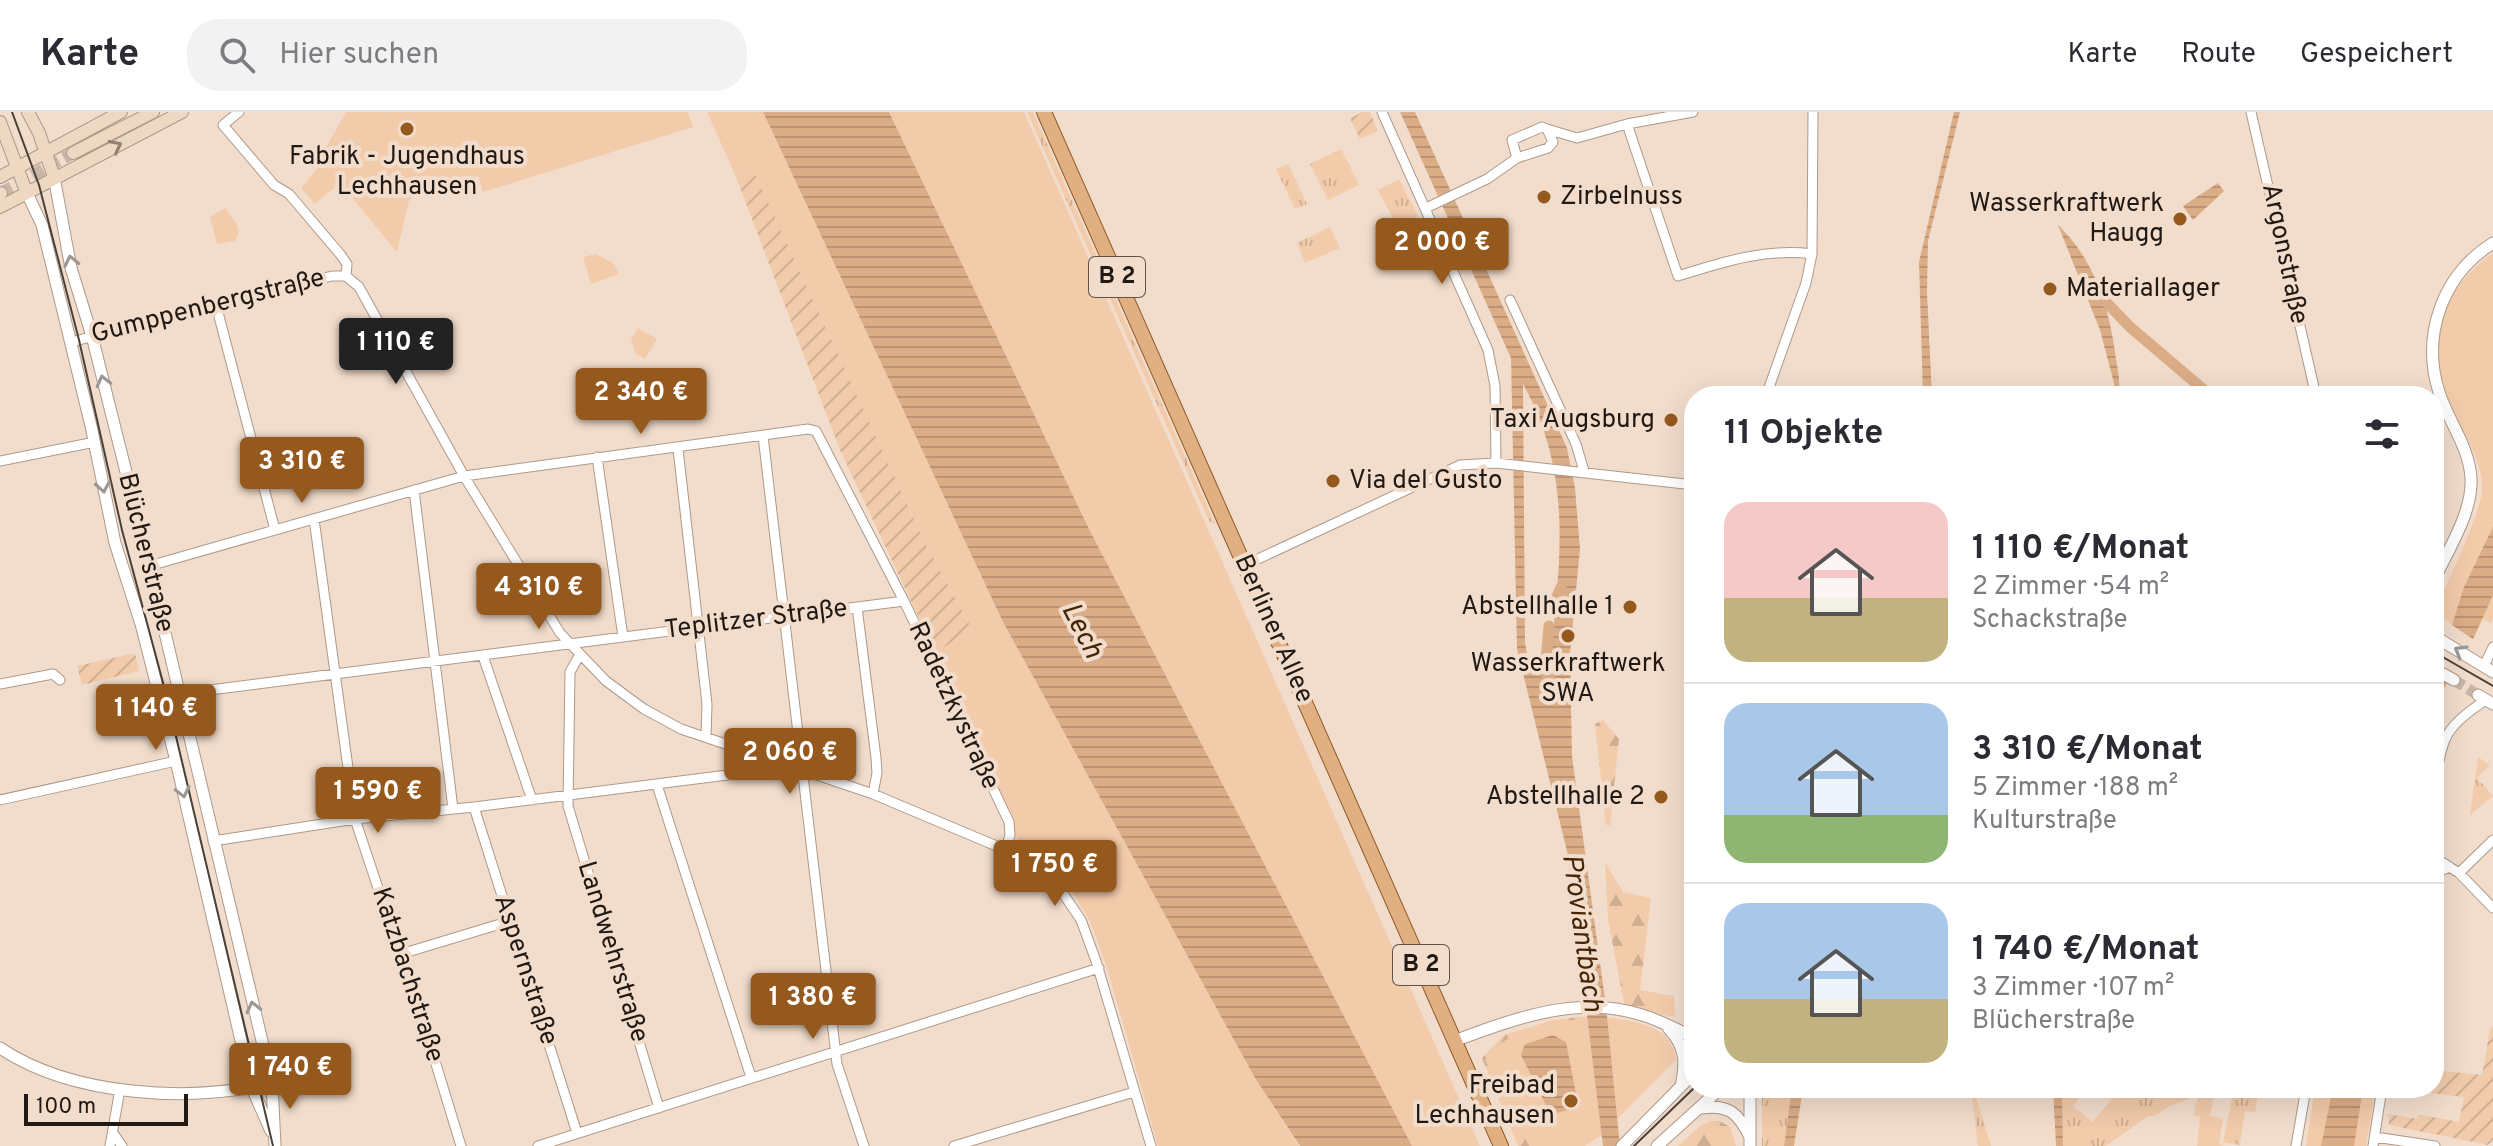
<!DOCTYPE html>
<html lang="de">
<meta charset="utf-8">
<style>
body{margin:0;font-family:Overpass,sans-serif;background:#f2f2f3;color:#2b2b33;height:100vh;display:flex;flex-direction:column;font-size:30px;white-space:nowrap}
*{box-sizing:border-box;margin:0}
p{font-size:26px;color:#7c7c81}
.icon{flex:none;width:44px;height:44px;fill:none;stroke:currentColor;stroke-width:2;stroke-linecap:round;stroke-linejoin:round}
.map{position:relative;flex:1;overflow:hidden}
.side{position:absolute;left:1684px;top:274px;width:760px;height:712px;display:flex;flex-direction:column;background:#fff;border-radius:32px;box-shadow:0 8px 32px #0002}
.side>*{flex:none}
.scale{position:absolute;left:24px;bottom:20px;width:164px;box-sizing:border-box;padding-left:8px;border:4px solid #211913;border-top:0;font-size:22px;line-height:28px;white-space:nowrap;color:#211913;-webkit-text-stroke:6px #f2ddcc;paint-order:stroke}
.price{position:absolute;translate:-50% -68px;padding:0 18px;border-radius:8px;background:#96591d;color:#fff;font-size:26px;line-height:52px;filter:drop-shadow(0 2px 4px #0008)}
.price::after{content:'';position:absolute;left:50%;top:48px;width:24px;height:18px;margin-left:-12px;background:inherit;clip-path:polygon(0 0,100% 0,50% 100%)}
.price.on{background:#222;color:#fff}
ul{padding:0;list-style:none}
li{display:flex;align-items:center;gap:24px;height:200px;padding:0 40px}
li+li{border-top:2px solid #e1e1e2}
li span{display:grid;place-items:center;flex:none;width:224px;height:160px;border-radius:24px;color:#555}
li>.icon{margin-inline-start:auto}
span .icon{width:96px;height:96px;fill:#fffc;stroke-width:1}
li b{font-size:34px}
h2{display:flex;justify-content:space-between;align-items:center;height:96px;padding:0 40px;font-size:34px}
header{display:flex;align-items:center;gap:48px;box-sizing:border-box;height:112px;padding:0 40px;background:#fff;border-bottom:2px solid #e1e1e2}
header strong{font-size:38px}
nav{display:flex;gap:44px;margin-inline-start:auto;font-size:28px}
.search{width:560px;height:72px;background:#f2f2f3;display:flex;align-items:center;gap:20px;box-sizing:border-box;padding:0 28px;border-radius:32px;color:#7c7c81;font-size:30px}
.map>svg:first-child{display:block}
.grass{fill:url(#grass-tufts)}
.forest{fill:url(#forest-firs)}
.park{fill:#f2cbab}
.garden{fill:url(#garden-furrows)}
.water{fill:url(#water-rules);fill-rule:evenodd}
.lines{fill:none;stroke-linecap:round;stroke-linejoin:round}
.stream{stroke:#dbad87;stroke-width:3}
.canal{stroke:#dbad87;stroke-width:11}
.tertiary-tunnel{stroke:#c8b6a7;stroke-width:11;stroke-dasharray:11 5.5;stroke-linecap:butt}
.secondary-tunnel{stroke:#c8b6a7;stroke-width:12;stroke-dasharray:12 6;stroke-linecap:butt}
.minor-casing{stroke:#ad998a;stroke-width:11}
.tertiary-casing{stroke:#ad998a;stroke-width:13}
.secondary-casing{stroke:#ad998a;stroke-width:14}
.primary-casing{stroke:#905926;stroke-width:16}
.minor{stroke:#fff;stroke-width:9}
.tertiary{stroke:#fff;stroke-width:11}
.secondary{stroke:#efd8c1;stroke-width:12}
.primary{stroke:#e0b083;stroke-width:14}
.tram{stroke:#4b4138;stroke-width:2}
.oneway{stroke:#928273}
.oneway2{stroke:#9b9895}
.poi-dot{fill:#96591d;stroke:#f2ddcc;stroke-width:3}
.labels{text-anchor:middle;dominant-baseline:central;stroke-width:8;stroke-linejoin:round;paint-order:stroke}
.shield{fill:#f2ddcc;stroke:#60544a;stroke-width:2}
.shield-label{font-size:24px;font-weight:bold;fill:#211913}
.poi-label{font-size:26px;fill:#211913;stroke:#f2ddcc;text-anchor:end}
.street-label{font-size:26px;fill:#211913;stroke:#f2ddcc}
.water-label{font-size:28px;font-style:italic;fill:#442506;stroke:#f2ddcc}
</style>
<header>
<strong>Karte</strong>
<div class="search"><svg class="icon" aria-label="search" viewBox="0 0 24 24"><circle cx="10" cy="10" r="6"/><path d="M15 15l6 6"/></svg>Hier suchen</div>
<nav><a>Karte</a><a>Route</a><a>Gespeichert</a></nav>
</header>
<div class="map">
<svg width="2493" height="1034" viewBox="0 0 2493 1034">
<defs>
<pattern id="grass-tufts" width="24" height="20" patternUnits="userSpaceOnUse" patternTransform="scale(2)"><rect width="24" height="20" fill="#f2cbab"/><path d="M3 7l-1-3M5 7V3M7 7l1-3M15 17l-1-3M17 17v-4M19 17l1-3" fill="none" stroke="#cfae92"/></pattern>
<pattern id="forest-firs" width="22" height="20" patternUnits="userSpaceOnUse" patternTransform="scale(2)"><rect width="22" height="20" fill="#f2cbab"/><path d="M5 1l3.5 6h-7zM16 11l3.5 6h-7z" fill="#cfae92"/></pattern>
<pattern id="garden-furrows" width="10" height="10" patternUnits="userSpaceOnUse" patternTransform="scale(2)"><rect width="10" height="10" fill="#f2cbab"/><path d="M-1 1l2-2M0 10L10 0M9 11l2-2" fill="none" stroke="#cfae92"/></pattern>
<pattern id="water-rules" width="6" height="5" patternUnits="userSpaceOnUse" patternTransform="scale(2)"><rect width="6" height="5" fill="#dbad87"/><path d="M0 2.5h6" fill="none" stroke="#bc9474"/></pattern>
</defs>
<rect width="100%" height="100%" fill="#f2ddcc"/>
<path class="grass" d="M1027,0H1033L1215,412L1210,410L1205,400Z
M1341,37L1359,73L1328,88L1310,52Z
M1288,52L1307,92L1295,97L1276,57Z
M1399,67L1418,104L1397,114L1378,78Z
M1330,115L1340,136L1305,151L1297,131Z
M2478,645L2490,653L2477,666L2493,684L2470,703Z
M1762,976H1792L1784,1034H1762Z
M1971,976H1973L1991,1034H1978Z
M2062,976H2087L2073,994L2092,1010L2122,976H2195L2189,987L2168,995L2155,1004H2148L2106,1034H2063Z
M2259,979L2255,1000L2245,999L2240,1033L2223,1030L2233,981Z"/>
<path class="forest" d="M1603,608L1619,627L1610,713H1606L1595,612Z
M1605,750L1623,780L1651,786L1640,878L1674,884L1675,905L1625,896L1608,808Z
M1589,904L1590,912L1530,1034H1518L1482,946L1504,923L1553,908Z
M1710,1009H1720L1730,1015L1736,1034H1678L1700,1014Z"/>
<path class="park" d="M346,0H688L693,15L483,80L478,64L409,88L397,140L340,71L315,92L301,76L321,52L324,39Z
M707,0H763L1003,510L1255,966L1299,1034H1158L1107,856L1090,809L1071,778L1055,761L1021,738L1011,708L935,540L973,519L924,429L753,59L736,65Z
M889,0H1024L1480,1034H1412L1091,421Z
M225,96C233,106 244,117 235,129L217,132L210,105Z
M2493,141V506L2491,511L2483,507L2473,527L2443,506L2439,490C2449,466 2483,397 2482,376C2482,351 2468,328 2457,307C2449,289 2438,269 2436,249C2432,204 2458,166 2493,141Z
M596,142L613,151L619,162L591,172L583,145Z
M638,216L657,227L645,247L636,242L631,228Z
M1609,906C1637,909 1672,914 1676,948L1600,1024L1585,1034H1529L1485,948C1512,910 1566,907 1609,906Z
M2201,976H2219L2214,984L2210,1004L2223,1006L2219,1032L2225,1034H2197L2200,1005L2194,1004C2194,993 2199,985 2201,976Z
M2315,976H2376L2366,1034H2306Z"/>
<path class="garden" d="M1363,0H1370L1378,19L1360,27L1350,6Z
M753,58L924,429L973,519L935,540L840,338L736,65Z
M135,541L139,559L82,573L77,554Z
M2493,914V1028L2488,1033L2389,1013L2388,1002L2417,1007L2418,1003H2422L2459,1010L2464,985L2417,979L2418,976H2434V958L2482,963L2490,917Z"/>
<path class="water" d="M763,0H889L1091,421L1412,1034H1300L1255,966L1003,510Z
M1400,0H1415L1567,336L1575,376L1580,437L1570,541L1572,644L1606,895L1620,1034H1603L1567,739L1517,537L1511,246ZM1523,272C1575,366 1559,453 1550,552L1545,559L1533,556L1528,548L1525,530Z
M1954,0H1960L1928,129L1927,180L1932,284H1923L1919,150Z
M2218,71L2224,79L2193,108L2183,94Z
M2058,113C2095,148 2110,198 2116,247C2118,259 2121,272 2118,284H2113L2115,275L2100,218Z
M2493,415V483L2473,527L2452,513L2464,475Z
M1553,923L1566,930L1577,987L1572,997L1557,1001L1548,997L1521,943L1525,932Z
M1792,976H1803L1794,1034H1784Z
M2053,976H2062L2063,1034H2056Z
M2333,976H2363L2354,1034H2321Z"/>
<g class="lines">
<path class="stream" d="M2444,574L2446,570"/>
<path class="canal" d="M2107,191L2130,215L2211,284
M1551,499L1561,475
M1549,514L1545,559L1552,571"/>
<path class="tertiary-tunnel" d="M2454,568L2478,583"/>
<path class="secondary-tunnel" d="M1,81L73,41"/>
<defs>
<path id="minor" d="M239,0L223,13L274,73L289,82L340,142L347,152L346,164
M1382,0L1488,238L1495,274L1496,351
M2251,0L2316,284
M1627,12L1678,164C1723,150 1764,136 1812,142
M1547,17L1577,26L1627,12L1693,0
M1426,96L1487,67L1517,46L1548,36L1553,30L1547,17L1542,15L1512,28L1517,46
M346,164L359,175L464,364L560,521L606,569L644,597L681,617L873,682L1006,738L1052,765L1081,808L1096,849L1151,1034
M1510,188L1576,332L1584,359
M216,193L275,418
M71,230L332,164H346
M1766,284L1806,171L1812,142L1813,0
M763,324L837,952L864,1034
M678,337L707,592L706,625
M597,345L623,525
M0,349L95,330
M414,378L453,697
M314,407L355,707L428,926L461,1034
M1245,453L1460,353L1496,351L1694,373
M149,454L464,364L808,317L816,319L904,489L1009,710L1010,723L1006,738
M857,495L876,646L877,661L873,682
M483,544L532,688
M579,544L570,560L568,694L659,996
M2484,554L2493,535
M0,572L53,562L60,568
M179,582L904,489
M657,673L751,965
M2434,677C2443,627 2441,617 2486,588
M0,688L176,649
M474,695L577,1021
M213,729L355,707L474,695L751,660L761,655L768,645
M2434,745L2459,761L2493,796
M2459,761L2493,728
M2434,762L2450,755
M401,842L510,809
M113,1021L122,1034
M2375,1025L2435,1034
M110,1034L120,977
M538,1034L1099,856
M954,1034L1134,980
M2296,1034L2306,976
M2373,1034L2382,976"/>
<path id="tertiary" d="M54,65L71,156L92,224L142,424L272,971L275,1034
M26,79L42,113L91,314L115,431L141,512L176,649L252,976L271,1019
M2434,468C2448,438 2473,400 2471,366C2469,334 2448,309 2439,280C2421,224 2442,163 2493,131
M2434,524L2493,560
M2434,557L2454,568
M2478,583L2493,592
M1669,917C1686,935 1686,951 1681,974
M1454,929C1514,907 1578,882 1642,903C1660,908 1676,918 1694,925
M0,936C72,984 189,991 272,971
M1750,976V1034
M1701,996C1729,992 1738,1001 1750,1025
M1622,1034L1694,961
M1657,1034L1721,976"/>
<path id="secondary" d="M28,0L39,21L54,65
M0,10L26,79
M73,41L153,0
M0,65L121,0
M0,82L1,81
M0,95L182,0"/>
<path id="primary" d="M1044,0L1501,1034"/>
</defs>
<use href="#minor" class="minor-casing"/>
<use href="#tertiary" class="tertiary-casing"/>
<use href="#secondary" class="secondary-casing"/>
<use href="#primary" class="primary-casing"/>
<use href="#minor" class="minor"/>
<use href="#tertiary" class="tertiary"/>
<use href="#secondary" class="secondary"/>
<use href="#primary" class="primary"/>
<path class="tram" d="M12,0L39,73L79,228L122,418L165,578L273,1034
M2434,540L2493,574
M1634,1034L1694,976"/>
</g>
<defs><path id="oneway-chevron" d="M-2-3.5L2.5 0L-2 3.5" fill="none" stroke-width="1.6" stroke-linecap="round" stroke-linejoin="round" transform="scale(2)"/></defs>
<use class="oneway" href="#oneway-chevron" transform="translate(116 34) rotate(-27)"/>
<g class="oneway2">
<use href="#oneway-chevron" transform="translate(71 149) rotate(-102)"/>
<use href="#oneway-chevron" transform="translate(103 269) rotate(-104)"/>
<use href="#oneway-chevron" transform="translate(103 375) rotate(80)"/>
<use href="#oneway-chevron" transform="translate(2460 539) rotate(-149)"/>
<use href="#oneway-chevron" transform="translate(183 680) rotate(77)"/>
<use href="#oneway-chevron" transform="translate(253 895) rotate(-104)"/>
</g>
<g class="poi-dot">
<circle cx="407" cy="17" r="8"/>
<circle cx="1544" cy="85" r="8"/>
<circle cx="2180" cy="107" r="8"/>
<circle cx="2050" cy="177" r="8"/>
<circle cx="1671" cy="308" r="8"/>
<circle cx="1333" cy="369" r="8"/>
<circle cx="1630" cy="495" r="8"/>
<circle cx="1568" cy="524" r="8"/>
<circle cx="1661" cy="685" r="8"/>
<circle cx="1571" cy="989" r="8"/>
</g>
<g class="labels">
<g class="shield">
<rect x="1089" y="145" width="56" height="40" rx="6"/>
<rect x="1393" y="833" width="56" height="40" rx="6"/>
</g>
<g class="shield-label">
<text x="1117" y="165">B 2</text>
<text x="1421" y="853">B 2</text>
</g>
<g class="poi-label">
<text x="407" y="45" text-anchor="middle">Fabrik - Jugendhaus<tspan x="407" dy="30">Lechhausen</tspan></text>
<text x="1560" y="85" text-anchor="start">Zirbelnuss</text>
<text x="2164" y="92">Wasserkraftwerk<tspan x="2164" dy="30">Haugg</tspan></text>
<text x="2066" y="177" text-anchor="start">Materiallager</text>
<text x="1655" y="308">Taxi Augsburg</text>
<text x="1349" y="369" text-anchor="start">Via del Gusto</text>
<text x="1614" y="495">Abstellhalle 1</text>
<text x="1568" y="552" text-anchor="middle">Wasserkraftwerk<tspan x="1568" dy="30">SWA</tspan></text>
<text x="1645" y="685">Abstellhalle 2</text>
<text x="1555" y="974">Freibad<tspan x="1555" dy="30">Lechhausen</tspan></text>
</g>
<g class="street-label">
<text transform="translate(2284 142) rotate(78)">Argonstraße</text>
<text transform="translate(208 195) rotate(-14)">Gumppenbergstraße</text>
<text transform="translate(145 441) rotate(76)">Blücherstraße</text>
<text transform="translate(756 508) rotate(-7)">Teplitzer Straße</text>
<text transform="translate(1273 517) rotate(66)">Berliner Allee</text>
<text transform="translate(953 594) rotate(65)">Radetzkystraße</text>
<text transform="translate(612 840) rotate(73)">Landwehrstraße</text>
<text transform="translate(525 858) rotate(72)">Aspernstraße</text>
<text transform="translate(407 863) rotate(72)">Katzbachstraße</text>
</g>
<g class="water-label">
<text transform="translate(1081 519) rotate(63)">Lech</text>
<text transform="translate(1581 821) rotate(82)">Proviantbach</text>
</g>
</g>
</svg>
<div class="scale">100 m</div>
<b class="price" style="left:1442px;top:174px">2 000 €</b>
<b class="price on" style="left:396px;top:274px">1 110 €</b>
<b class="price" style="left:641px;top:324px">2 340 €</b>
<b class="price" style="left:302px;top:393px">3 310 €</b>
<b class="price" style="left:539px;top:519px">4 310 €</b>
<b class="price" style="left:156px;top:640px">1 140 €</b>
<b class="price" style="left:790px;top:684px">2 060 €</b>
<b class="price" style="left:378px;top:723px">1 590 €</b>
<b class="price" style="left:1055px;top:796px">1 750 €</b>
<b class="price" style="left:813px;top:929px">1 380 €</b>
<b class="price" style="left:290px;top:999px">1 740 €</b>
<section class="side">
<h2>11 Objekte<svg class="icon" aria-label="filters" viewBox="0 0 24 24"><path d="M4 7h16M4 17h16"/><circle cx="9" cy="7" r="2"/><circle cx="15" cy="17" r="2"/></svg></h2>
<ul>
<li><span style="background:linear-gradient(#f6c9c9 60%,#c2b280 0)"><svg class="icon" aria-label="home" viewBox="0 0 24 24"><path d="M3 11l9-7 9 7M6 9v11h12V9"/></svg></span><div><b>1 110 €/Monat</b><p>2 Zimmer · 54 m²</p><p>Schackstraße</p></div></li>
<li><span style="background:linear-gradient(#a9c7e8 70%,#8fb573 0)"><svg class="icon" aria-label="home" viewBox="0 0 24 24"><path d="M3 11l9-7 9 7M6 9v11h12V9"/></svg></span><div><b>3 310 €/Monat</b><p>5 Zimmer · 188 m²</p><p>Kulturstraße</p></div></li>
<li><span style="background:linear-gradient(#a9c7e8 60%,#c2b280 0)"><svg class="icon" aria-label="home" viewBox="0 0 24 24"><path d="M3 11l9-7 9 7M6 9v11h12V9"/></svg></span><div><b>1 740 €/Monat</b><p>3 Zimmer · 107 m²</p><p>Blücherstraße</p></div></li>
</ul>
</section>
</div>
